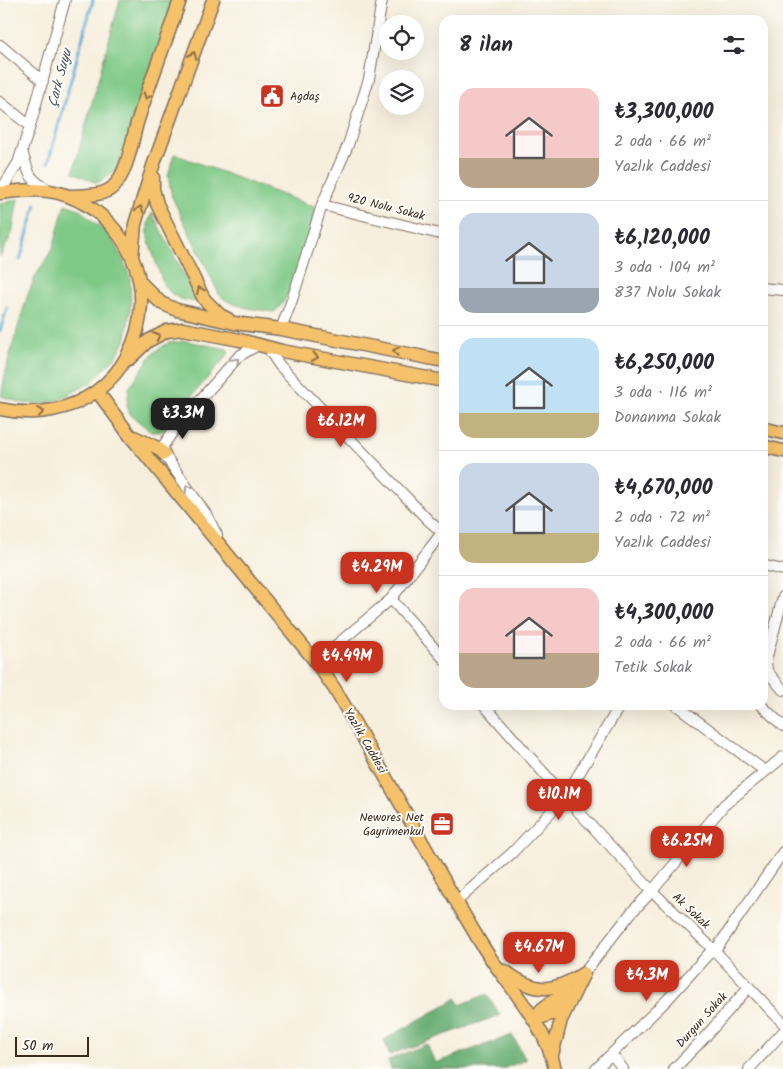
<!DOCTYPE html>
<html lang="tr">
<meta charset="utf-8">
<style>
body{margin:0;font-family:Kalam,sans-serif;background:#f2f2f3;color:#2b2b33;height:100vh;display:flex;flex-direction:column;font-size:19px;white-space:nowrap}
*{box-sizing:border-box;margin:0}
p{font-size:16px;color:#7c7c81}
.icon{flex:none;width:28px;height:28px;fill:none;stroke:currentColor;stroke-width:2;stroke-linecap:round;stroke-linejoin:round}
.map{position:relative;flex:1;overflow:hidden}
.details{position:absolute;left:439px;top:15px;width:329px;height:695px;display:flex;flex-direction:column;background:#fff;border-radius:15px;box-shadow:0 5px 20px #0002}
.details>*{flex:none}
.fabs{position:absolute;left:379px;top:15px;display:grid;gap:10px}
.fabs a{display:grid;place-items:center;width:45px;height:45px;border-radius:50%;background:#fff;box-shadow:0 5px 20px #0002;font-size:25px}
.scale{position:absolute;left:15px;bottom:12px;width:74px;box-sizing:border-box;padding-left:5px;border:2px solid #3b2a1e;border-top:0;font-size:14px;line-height:18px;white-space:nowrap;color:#3b2a1e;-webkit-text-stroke:4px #fdfcf7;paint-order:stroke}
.price{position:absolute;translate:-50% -42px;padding:0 11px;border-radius:10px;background:#c8321e;color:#fff;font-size:16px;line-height:32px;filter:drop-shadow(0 1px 2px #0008)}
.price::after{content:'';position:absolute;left:50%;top:30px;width:15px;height:11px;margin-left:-8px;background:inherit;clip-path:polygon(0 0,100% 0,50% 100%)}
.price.current{background:#222;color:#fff}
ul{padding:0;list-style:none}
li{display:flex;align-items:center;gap:15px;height:125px;padding:0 20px}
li+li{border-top:1px solid #e1e1e2}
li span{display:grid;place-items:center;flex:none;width:140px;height:100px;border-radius:15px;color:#555}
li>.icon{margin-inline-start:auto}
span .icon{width:60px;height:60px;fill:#fffc;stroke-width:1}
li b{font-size:21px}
h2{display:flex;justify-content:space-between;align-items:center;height:60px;padding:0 20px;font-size:21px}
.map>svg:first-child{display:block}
.green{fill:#7fc986;stroke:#5d7a52}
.forest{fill:#67ad73;stroke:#516c48}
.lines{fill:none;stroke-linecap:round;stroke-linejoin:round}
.stream{stroke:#62acda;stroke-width:3}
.minor-casing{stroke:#7d6f61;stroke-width:12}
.major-casing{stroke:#7d6f61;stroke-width:15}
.minor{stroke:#fff;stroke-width:10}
.major{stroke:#f5c16b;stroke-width:12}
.oneway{stroke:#8f6e41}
.oneway2{stroke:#a79f9a}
.labels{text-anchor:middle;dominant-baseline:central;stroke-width:4;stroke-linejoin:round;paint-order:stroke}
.poi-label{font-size:12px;fill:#3b2a1e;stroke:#fdfcf7;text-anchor:start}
.street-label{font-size:12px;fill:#3b2a1e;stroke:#fdfcf7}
.water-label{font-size:14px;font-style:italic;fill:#4b5e69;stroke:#fdfcf7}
</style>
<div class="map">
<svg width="783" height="1069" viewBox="0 0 783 1069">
<rect width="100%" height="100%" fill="#fdfcf7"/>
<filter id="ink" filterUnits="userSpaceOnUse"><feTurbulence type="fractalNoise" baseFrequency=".02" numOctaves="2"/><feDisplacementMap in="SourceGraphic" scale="10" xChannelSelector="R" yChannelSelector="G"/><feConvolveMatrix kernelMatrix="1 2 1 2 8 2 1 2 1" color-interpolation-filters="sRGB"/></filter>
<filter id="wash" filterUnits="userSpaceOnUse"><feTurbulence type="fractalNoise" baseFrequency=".0096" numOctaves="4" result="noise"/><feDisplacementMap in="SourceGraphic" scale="20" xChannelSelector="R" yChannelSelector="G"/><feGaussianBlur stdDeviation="1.12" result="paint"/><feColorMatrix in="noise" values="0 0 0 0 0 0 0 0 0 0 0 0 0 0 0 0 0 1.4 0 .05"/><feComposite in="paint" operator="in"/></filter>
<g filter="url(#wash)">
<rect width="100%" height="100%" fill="#f7efde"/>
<path class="green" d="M120,0H174L116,172L97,183L73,172Z
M174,154L314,207L316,210L293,289C285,296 283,306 274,312C257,309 230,308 219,294L172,197L168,176Z
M18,199L12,234L0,257V204Z
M65,204L79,209L110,236L123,260L130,277L131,305L126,338L118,354L92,382L59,400L40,404L22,403L1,396L8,361L27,297L35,277L53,248Z
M152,213L197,300L195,302L180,299L173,295L164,286L148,239V223Z
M186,341L227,349L229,353L161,432H151L130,414L127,406L129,388L153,353L168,343Z"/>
<path class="forest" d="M487,994L500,1015L389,1055L384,1040L457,998L460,1005Z
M512,1035L526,1060L502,1069H391L388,1060L427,1044L435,1063Z"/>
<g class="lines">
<path class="stream" d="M48,163L93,0
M20,260L36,204
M0,331L7,308"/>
</g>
</g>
<g filter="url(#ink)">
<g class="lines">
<defs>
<path id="minor" d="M0,45L43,81
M0,102L30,126
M22,151C29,175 28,178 50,191
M0,192L18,163L30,126L65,0
M322,205L444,235
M762,288L783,290
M281,329L292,300L322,205L348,145L369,79L382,0
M271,348V353L280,366L429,521L442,532
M217,535L206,514L164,454L163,446L176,427L239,356L258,345
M762,565L783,570
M783,597L766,660L767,671L783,690
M391,599L444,659
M316,662L391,599L444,530
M484,705L565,797L652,891L713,949L783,1023
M676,705L765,771
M761,705L783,726
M456,902L512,853L565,797L620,705
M715,951L783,852
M584,973L631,913L652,891L724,805L783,757
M612,1054L623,1069
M596,1069L667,1000L713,949
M674,1069L706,1036L749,987
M749,1069L783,1032"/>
<path id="major" d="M153,177V189L157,204L204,299L220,315L228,319
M0,193C17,191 32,189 49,191C102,199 144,252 141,305C137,381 72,425 0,409
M69,196C83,195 102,197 113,187C127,174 132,141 137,123C150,82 166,41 180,0
M132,257L135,224L153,166L213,0
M140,282L161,303L177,310L234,323L281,329L444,361
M129,359L148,341L167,331L183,329L240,340L282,351L444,381
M97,391L131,437L316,662L334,688C385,773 431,861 482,945C507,986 545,1022 555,1069
M762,428L783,433
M134,437L158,448L164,454
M762,446L783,451
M505,971C535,994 553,993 584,973
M535,1018L542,1009L565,992
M534,1020L554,1013L569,998
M552,1055L561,1020L584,973"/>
</defs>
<use href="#minor" class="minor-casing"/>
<use href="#major" class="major-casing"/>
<use href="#minor" class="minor"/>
<use href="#major" class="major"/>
</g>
<defs><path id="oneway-chevron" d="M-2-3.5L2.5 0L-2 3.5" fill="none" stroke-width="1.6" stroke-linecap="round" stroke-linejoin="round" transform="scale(1.25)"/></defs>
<g class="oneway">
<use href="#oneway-chevron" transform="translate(193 55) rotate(-70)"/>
<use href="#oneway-chevron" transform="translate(147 96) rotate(110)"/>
<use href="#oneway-chevron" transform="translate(140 209) rotate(-73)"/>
<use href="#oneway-chevron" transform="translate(200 290) rotate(-116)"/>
<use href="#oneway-chevron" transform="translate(157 336) rotate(-27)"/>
<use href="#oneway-chevron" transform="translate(396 351) rotate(-169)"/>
<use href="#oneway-chevron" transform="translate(315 357) rotate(10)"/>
<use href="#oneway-chevron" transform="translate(41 412) rotate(-6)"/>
</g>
<g class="oneway2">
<use href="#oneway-chevron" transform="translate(236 361) rotate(-45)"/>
<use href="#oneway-chevron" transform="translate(188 488) rotate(-125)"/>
</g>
</g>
<defs>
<symbol id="civic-square" viewBox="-11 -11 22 22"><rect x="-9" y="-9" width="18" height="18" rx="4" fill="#c8321e" stroke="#fdfcf7"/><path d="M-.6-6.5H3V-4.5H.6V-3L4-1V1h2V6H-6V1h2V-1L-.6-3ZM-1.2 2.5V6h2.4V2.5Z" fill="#fff"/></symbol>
<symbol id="office-square" viewBox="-11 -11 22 22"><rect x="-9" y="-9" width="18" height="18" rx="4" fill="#c8321e" stroke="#fdfcf7"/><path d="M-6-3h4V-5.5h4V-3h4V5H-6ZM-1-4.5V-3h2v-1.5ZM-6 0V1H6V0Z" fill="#fff"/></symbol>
</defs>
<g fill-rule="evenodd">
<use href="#civic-square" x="258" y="82" width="28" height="28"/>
<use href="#office-square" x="428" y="810" width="28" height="28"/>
</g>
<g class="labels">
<g class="poi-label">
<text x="290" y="96">Agdaş</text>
<text x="424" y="817" text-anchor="end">Newores Net<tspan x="424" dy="14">Gayrimenkul</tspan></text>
</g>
<g class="street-label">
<text transform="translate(386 207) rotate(14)">920 Nolu Sokak</text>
<text transform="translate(365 741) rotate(60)">Yazlık Caddesi</text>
<text transform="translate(691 911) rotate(43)">Ak Sokak</text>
<text transform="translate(702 1020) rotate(-48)">Durgun Sokak</text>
</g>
<g class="water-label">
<text transform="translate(60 78) rotate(-75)">Çark Suyu</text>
</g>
</g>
</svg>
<div class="fabs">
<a><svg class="icon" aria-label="locate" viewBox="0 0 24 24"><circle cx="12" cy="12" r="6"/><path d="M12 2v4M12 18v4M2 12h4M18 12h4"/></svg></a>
<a><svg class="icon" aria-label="layers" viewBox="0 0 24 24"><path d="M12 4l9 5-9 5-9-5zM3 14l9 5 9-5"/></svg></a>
</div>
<div class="scale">50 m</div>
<b class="price current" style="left:183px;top:440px">₺3.3M</b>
<b class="price" style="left:341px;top:448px">₺6.12M</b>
<b class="price" style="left:377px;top:594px">₺4.29M</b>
<b class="price" style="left:347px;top:683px">₺4.49M</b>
<b class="price" style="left:559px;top:821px">₺10.1M</b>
<b class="price" style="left:687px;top:868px">₺6.25M</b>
<b class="price" style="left:539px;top:974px">₺4.67M</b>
<b class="price" style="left:647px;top:1002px">₺4.3M</b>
<section class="details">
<h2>8 ilan<svg class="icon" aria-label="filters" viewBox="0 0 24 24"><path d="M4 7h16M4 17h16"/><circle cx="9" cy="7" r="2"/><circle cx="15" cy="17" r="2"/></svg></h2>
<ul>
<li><span style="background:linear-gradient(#f6c9c9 70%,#b9a48a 0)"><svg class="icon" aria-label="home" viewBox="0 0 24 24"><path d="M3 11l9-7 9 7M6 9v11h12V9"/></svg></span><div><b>₺3,300,000</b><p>2 oda · 66 m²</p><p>Yazlık Caddesi</p></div></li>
<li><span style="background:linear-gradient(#c9d6e8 75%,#9aa5b1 0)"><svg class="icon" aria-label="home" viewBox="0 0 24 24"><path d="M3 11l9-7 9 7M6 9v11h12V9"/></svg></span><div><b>₺6,120,000</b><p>3 oda · 104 m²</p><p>837 Nolu Sokak</p></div></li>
<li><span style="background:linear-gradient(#bfe0f5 75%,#c2b280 0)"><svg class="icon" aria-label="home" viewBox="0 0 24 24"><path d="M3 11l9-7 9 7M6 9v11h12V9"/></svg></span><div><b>₺6,250,000</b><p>3 oda · 116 m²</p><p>Donanma Sokak</p></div></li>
<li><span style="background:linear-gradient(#c9d6e8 70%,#c2b280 0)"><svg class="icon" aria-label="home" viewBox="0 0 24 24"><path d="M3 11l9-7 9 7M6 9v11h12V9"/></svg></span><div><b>₺4,670,000</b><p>2 oda · 72 m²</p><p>Yazlık Caddesi</p></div></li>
<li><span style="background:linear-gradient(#f6c9c9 65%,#b9a48a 0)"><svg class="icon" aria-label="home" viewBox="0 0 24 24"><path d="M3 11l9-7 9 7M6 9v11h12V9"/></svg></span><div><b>₺4,300,000</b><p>2 oda · 66 m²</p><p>Tetik Sokak</p></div></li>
</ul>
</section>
</div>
